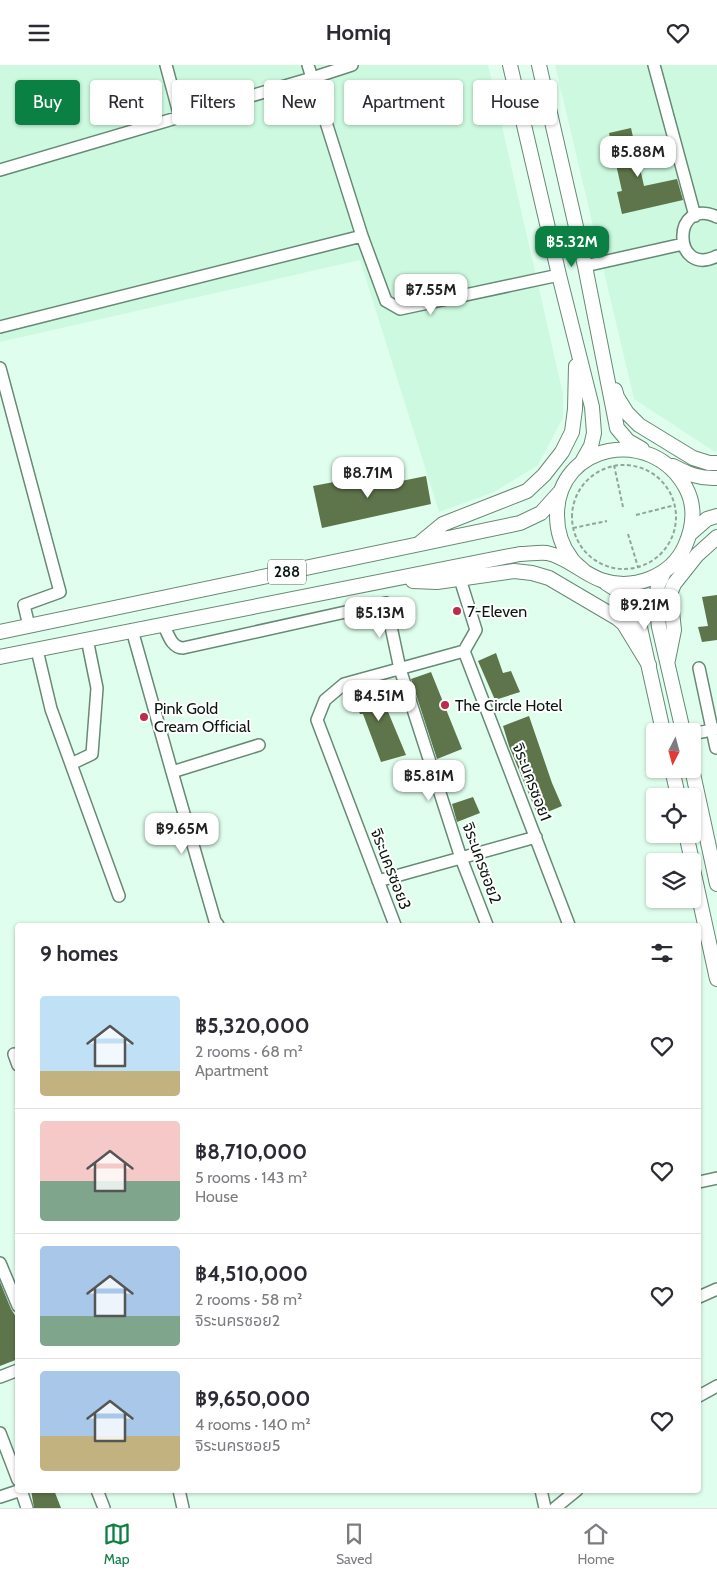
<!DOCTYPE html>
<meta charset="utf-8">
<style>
body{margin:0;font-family:Cabin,"Noto Sans Thai",sans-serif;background:#f7f7f7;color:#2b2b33;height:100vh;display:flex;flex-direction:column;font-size:19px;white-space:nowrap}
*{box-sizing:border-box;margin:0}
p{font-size:16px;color:#7c7c81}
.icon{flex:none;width:28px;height:28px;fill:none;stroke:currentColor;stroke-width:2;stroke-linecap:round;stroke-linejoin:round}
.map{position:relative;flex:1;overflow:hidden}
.details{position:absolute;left:15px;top:858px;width:686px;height:570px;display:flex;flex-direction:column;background:#fff;border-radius:5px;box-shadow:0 1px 4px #0004}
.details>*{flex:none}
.top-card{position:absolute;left:15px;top:15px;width:688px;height:45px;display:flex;gap:10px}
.needle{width:32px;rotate:186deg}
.tools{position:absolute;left:646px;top:658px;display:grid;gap:10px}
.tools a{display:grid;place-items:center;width:55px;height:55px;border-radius:5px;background:#fff;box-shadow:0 1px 4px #0004;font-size:25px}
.price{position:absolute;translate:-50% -42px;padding:0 11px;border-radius:10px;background:#fff;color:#222;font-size:16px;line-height:32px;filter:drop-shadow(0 1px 2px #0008)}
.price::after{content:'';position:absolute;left:50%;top:30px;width:15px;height:11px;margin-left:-8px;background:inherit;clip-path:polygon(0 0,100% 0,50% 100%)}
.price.active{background:#0b8043;color:#fff}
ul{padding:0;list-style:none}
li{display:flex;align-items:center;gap:15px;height:125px;padding:0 25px}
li+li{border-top:1px solid #e1e1e2}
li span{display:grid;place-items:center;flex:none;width:140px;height:100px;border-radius:5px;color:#555}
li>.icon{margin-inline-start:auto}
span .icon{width:60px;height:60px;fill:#fffc;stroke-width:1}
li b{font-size:21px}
h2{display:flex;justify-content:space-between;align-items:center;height:60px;padding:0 25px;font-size:21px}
.pill{padding:0 18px;border-radius:5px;background:#fff;box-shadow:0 1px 4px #0004;font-size:18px;line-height:45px}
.pill.active{background:#0b8043;color:#fff}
header{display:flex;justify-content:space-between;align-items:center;height:65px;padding:0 25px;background:#fff;font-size:22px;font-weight:800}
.menu{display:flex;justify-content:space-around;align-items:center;height:70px;border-top:1px solid #e1e1e2;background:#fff;font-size:14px;color:#7c7c81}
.menu a{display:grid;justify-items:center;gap:2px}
.menu .active{color:#0b8043}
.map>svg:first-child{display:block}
.built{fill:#ccf9df}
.building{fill:#5e744a}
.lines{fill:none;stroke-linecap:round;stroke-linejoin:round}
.minor-casing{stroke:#678976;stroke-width:14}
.major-casing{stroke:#678976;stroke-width:16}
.path{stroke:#8fa799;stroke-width:2;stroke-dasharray:4 2.5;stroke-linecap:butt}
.minor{stroke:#fff;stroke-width:11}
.major{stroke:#fff;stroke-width:14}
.poi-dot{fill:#bd2c4c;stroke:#fff;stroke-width:2}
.labels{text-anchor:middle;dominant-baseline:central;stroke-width:4;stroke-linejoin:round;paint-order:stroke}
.shield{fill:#fff;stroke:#545d58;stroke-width:1}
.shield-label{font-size:15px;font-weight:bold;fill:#0b1811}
.poi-label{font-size:16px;fill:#0b1811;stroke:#fff;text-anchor:start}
.street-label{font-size:16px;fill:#0b1811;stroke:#fff}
</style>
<header><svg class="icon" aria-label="menu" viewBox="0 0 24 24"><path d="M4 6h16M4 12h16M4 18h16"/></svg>Homiq<svg class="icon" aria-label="heart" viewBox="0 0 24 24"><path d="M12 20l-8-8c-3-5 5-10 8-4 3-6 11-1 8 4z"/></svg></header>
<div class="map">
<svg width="717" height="1443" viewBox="0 0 717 1443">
<rect width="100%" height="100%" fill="#e0feed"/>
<path class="built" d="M0,0H488L563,329V353L538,400L494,427L439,447L360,195L0,277Z
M555,0H717V386L715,387L634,334Z"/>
<path class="building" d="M631,63L644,121L677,114L683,135L622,149L617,127L622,126L609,68Z
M365,411L367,423L426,411L431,439L322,463L313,421Z
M717,530V575L702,577L698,562L708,561L702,532Z
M496,588L503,608L511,606L520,627L495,635L478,596Z
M431,607L462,684L437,694L411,614Z
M382,618L391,640L386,642L406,690L381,697L363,649H360L352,628Z
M529,651L552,718L562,741L538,751L509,681L503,661Z
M473,732L480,748L457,757L452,739Z
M0,1217L11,1244L18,1255V1294L0,1301Z
M31,1425H54L61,1443H34Z"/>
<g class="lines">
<defs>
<path id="minor" d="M166,0L180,52
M308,0L312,13L352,0
M654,0L695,151
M0,105L312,13L362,171L386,236L400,244L559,210
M717,152C671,130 672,214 717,191
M585,201L683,179
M0,262L362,171
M0,303L60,527L24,540L29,561
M163,559C168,568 171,583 183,583L386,538L400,604L461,793L487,860
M132,565L172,707L259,680
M37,585L51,644L71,699L92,689L97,623L87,574
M464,586L569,860
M699,603L716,683
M692,669L717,664
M71,699L119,831
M172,707L215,856L218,860
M378,816L536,772
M395,860L317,655L325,635L344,619L464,586L476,565L460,514
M14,989L18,1000
M699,1117L717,1113
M0,1198L18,1241
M699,1232L717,1224
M0,1312L18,1305
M699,1331L717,1321
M0,1368L18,1415
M21,1425L27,1443
M97,1425L104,1443
M179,1425L183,1443
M541,1425L545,1443
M0,1432L21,1425
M555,1443L577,1425"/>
<path id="major" d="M510,0L559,210L592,342L594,368L591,381L582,397
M539,0L585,201L617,363L628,376L642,384
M615,325L617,332L627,348L639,360L693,393L709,398H717
M673,401C688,409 700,414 717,413
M691,468L707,454L717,451
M420,478L443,459L527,426L544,410L562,387L572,367L575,344L576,301
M664,507L658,520L656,536L659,562L683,666
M413,516L437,517L514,506L532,508L549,513L617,553L624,559L649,600
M606,518L620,527L630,538L639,558L663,666
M0,567L520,458L541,448L559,428
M0,592L520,489C528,489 539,487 547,488C567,492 582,508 601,515C633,526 671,512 685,481C693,463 696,442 686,423C652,360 557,378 557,450C557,465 561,480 571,493C574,498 580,502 584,506
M668,595L674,565L670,529L674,519L697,490L717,472
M672,704L678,731
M692,704L717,819
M686,769L692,796
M692,800L717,914"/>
</defs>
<use href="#minor" class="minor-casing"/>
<use href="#major" class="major-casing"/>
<path class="path" d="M572 452a52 52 0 1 1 104 0a52 52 0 1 1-104 0Z
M614,400L623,442
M636,450L675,440
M573,463L607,456
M628,469L638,502"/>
<use href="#minor" class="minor"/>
<use href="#major" class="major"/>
</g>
<g class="poi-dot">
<circle cx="457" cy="546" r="5"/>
<circle cx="445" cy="640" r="5"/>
<circle cx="144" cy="652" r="5"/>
</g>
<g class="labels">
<rect class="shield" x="268" y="494.5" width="38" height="25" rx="4"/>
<g class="shield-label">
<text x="287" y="507">288</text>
</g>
<g class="poi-label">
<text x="467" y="546">7-Eleven</text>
<text x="455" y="640">The Circle Hotel</text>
<text x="154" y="643">Pink Gold<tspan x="154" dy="18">Cream Official</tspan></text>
</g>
<g class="street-label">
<text transform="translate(532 717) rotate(69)">จิระนครซอย1</text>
<text transform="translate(482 798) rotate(70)">จิระนครซอย2</text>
<text transform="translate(391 804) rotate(69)">จิระนครซอย3</text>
</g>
</g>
</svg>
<div class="tools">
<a><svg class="needle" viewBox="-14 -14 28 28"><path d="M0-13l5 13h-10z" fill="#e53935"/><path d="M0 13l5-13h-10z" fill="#7c7c81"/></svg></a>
<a><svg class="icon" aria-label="locate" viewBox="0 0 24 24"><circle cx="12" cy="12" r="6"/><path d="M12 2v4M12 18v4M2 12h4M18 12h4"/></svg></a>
<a><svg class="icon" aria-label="layers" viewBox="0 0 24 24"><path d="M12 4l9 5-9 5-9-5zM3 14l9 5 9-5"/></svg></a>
</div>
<b class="price" style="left:638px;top:113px">฿5.88M</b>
<b class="price active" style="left:572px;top:203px">฿5.32M</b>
<b class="price" style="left:431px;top:251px">฿7.55M</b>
<b class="price" style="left:368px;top:434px">฿8.71M</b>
<b class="price" style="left:645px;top:566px">฿9.21M</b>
<b class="price" style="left:380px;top:574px">฿5.13M</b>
<b class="price" style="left:379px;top:657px">฿4.51M</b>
<b class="price" style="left:429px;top:737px">฿5.81M</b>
<b class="price" style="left:182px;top:790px">฿9.65M</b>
<div class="top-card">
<a class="pill active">Buy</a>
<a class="pill">Rent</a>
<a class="pill">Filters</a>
<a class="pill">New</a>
<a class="pill">Apartment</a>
<a class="pill">House</a>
</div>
<section class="details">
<h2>9 homes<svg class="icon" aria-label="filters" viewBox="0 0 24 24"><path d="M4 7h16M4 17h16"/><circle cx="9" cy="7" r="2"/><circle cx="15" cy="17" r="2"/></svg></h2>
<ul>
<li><span style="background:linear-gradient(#bfe0f5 75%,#c2b280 0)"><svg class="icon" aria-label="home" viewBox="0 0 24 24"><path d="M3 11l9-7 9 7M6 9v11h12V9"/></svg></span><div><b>฿5,320,000</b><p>2 rooms · 68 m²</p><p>Apartment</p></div><svg class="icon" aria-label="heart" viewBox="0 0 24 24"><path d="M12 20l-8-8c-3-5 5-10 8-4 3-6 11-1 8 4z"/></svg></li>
<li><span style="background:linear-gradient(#f6c9c9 60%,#7fa58c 0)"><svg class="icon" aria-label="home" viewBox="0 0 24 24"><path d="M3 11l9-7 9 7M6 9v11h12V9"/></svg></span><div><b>฿8,710,000</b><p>5 rooms · 143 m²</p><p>House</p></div><svg class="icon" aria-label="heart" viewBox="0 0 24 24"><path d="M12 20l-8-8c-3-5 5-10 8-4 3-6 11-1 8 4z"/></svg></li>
<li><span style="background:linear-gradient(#a9c7e8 70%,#7fa58c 0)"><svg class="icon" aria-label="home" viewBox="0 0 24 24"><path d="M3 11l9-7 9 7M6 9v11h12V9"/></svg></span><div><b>฿4,510,000</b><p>2 rooms · 58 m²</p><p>จิระนครซอย2</p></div><svg class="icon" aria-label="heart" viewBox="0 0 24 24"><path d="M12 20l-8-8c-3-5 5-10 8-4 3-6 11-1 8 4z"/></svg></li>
<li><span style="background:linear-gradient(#a9c7e8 65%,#c2b280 0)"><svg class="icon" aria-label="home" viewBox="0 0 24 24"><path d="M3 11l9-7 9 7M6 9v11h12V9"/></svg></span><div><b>฿9,650,000</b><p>4 rooms · 140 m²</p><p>จิระนครซอย5</p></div><svg class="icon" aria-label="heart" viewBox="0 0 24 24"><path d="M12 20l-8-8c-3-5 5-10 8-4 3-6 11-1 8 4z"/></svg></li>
</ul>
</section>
</div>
<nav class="menu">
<a class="active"><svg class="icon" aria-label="map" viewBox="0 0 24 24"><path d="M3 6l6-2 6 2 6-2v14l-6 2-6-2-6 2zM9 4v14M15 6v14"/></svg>Map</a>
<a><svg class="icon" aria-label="saved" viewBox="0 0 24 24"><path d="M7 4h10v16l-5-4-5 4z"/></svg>Saved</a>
<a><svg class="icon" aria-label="home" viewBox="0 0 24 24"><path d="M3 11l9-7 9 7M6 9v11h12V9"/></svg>Home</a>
</nav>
